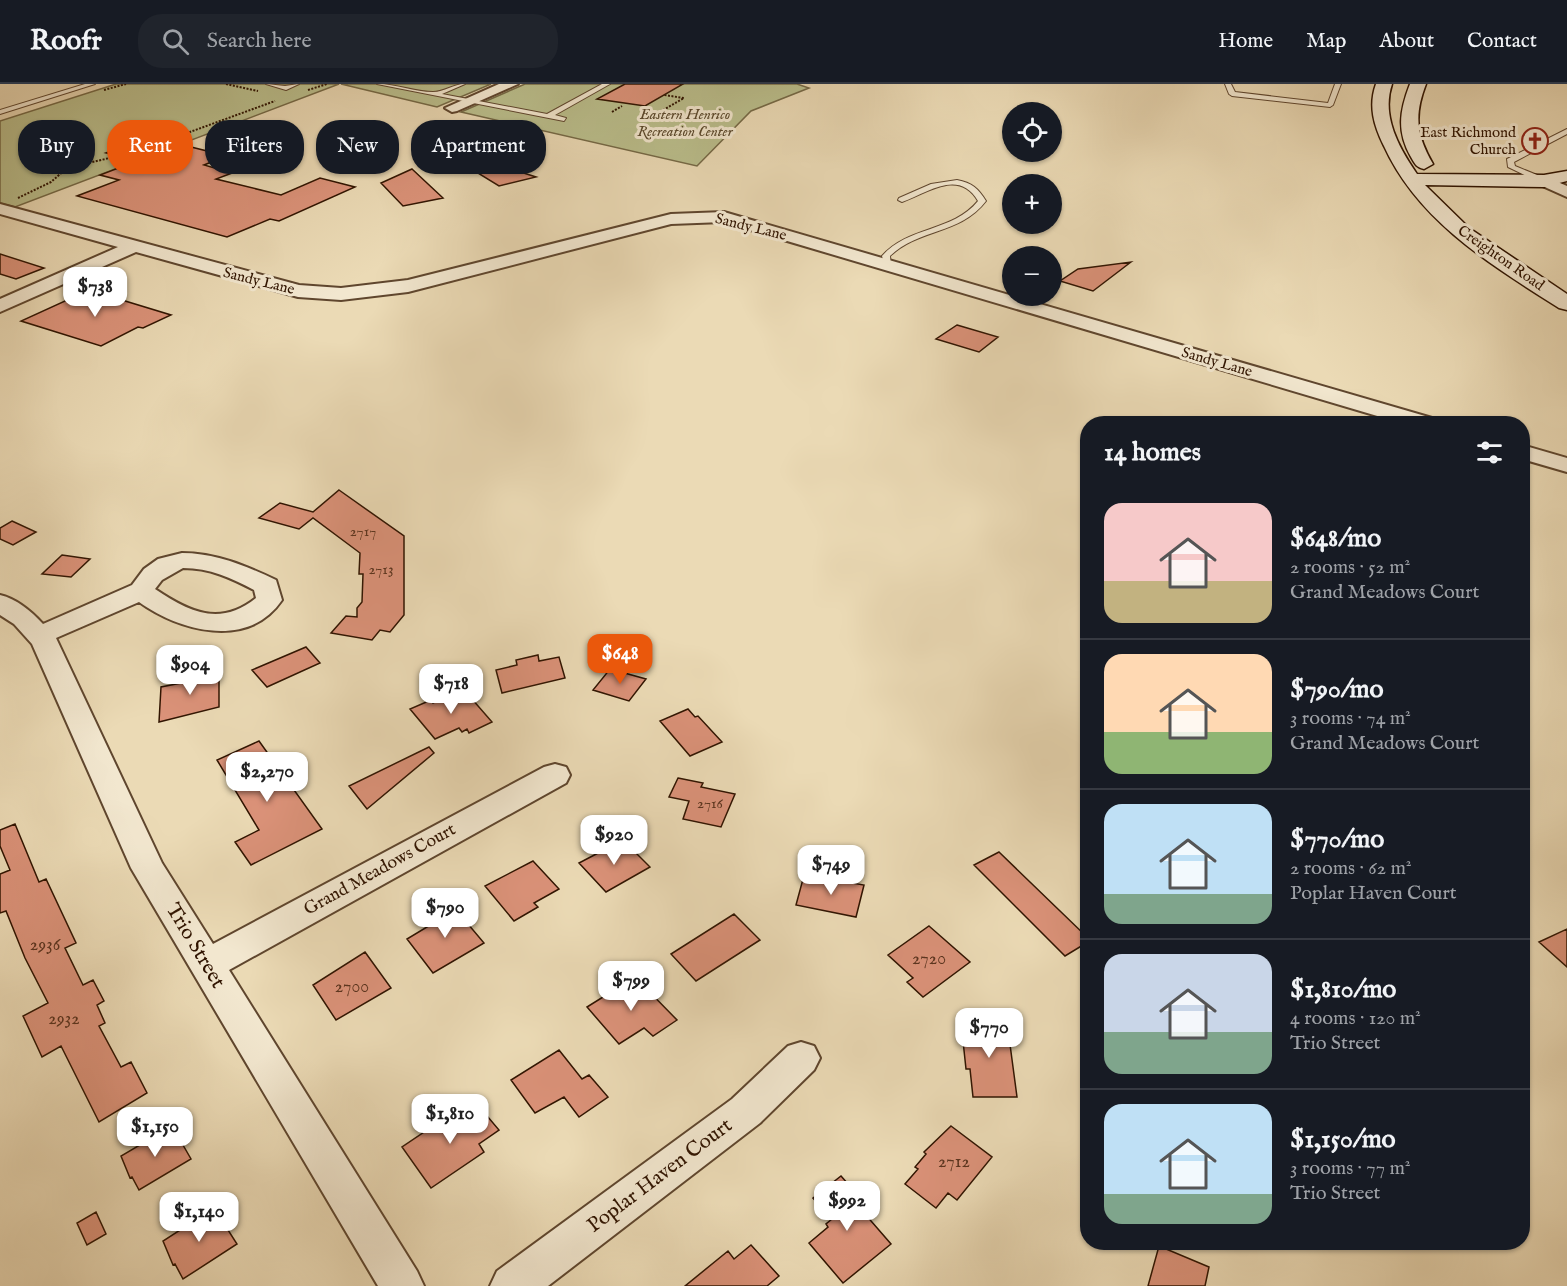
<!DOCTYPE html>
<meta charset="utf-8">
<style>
body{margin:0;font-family:"IM FELL English",serif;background:#20242c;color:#f1f3f6;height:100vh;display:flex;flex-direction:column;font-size:22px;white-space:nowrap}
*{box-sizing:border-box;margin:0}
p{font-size:20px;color:#9ea1a6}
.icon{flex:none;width:33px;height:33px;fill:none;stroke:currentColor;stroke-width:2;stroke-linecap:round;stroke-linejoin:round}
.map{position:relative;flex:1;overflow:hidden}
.sheet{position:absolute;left:1080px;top:332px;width:450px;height:834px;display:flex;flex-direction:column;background:#171b24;border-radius:24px;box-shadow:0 2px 4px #0004}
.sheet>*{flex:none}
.top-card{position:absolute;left:18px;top:36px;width:570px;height:54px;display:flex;gap:12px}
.controls{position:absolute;left:1002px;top:18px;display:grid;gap:12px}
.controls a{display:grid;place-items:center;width:60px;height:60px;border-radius:50%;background:#171b24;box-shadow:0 2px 4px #0004;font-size:30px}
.price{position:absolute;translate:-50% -51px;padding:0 14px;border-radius:12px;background:#fff;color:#222;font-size:20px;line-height:39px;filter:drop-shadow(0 2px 3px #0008)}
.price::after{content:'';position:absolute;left:50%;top:36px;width:18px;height:14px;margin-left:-9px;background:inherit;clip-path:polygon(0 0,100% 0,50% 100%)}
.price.active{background:#ea580c;color:#fff}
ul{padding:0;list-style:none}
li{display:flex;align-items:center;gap:18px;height:150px;padding:0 24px}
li+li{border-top:2px solid #363941}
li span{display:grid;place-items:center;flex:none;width:168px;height:120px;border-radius:18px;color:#555}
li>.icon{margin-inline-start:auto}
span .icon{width:72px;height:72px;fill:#fffc;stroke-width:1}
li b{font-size:26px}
h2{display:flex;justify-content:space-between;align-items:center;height:72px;padding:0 24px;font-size:26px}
.tag{padding:0 21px;border-radius:24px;background:#171b24;box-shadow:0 2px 4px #0004;font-size:21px;line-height:54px}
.tag.active{background:#ea580c;color:#fff}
header{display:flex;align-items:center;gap:36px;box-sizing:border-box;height:84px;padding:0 30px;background:#171b24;border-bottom:2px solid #363941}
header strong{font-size:28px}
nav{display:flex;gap:33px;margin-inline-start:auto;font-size:21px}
.search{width:420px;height:54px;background:#20242c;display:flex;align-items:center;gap:15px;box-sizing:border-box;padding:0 21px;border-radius:24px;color:#9ea1a6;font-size:22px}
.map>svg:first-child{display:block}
.green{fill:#babe8c;stroke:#756946;stroke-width:1.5}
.building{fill:#db9279;stroke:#301401;stroke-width:1.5}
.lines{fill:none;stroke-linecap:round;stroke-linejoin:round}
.lane-casing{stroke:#5f462e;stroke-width:2}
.street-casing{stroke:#5f462e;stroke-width:4}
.secondary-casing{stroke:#301401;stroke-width:3}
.path{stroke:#301401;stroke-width:2;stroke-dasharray:2 1.5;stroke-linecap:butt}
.lane{fill:#f2e7cf;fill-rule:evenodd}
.street{fill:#f2e7cf;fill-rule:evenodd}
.secondary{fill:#f2e7cf;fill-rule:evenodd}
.labels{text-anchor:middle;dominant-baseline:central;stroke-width:6;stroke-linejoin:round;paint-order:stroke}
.far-park-label{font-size:15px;font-style:italic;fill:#59472b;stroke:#f2e7cf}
.far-poi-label{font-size:15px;fill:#301401;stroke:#f2e7cf;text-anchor:end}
.far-street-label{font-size:15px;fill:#301401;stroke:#f2e7cf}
.number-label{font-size:15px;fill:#5b341f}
.street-label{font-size:18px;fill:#301401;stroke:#f2e7cf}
.near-number-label{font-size:18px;fill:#5b341f}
.near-street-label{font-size:21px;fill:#301401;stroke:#f2e7cf}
</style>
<header>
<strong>Roofr</strong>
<div class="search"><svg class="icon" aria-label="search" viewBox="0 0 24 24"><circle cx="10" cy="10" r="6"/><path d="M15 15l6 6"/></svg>Search here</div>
<nav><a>Home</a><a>Map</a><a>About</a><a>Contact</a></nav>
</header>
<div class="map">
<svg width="1567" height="1202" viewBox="0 0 1567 1202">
<rect width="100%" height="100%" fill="#ebdab5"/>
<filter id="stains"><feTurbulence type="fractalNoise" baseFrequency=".00333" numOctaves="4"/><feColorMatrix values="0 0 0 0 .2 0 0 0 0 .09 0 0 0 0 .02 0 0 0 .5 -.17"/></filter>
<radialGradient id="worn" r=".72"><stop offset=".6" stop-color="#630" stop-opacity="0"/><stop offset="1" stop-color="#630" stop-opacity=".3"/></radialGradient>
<path class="green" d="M116,0H339L15,123L0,119V37Z
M341,0H491L437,23Z
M525,0H797L809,4L751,27L697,82L461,28Z"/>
<path class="building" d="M625,0H683L645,22L597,15Z
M151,53L227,72L204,81L232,89L216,95L281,111L320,94L355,103L279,137L270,135L227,153L77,112L119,96L100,91L137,77L106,69Z
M458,68L536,93L499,102L455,75Z
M412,85L443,114L403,122L381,99Z
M0,170L44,184L16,195L0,190Z
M1131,178L1093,207L1060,197L1078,185Z
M89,206L171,231L143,244L138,243L101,262L21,237Z
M957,241L998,253L979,268L936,255Z
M339,406L404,452V531L390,548L380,546L372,556L331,549L346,532L357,533V524L362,518L363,490H359L360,469L313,434L299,445L259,434L280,419L313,428Z
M12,437L36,448L13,461L0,455V444Z
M62,471L90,475L71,493L42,490Z
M306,563L320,579L267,603L252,586Z
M538,571L539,577L559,573L565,594L502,609L496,586L517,581L516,576Z
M610,585L646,595L629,617L593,606Z
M219,586V623L159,638L161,603L187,598V595L195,594V590Z
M459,607H465L492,638L469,649L467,645L462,648L459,644L435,655L410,625L431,616L433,619Z
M688,625L695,633L698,632L722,658L690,672L660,637Z
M259,657L322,745L251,781L235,758L259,746L217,676Z
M429,663L434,669L367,725L349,702Z
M678,694L703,699L701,703L735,710L721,743L683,735L689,717L669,713Z
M15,740L39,798L46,795L76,859L65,864L83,901L93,896L104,917L97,921L105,939L99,942L121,983L131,978L147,1009L99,1038L61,962L42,973L23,932L48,919L25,874L6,827L0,829V790L10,786L0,762V746Z
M623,756L650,783L606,808L579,779Z
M999,768L1088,854V858L1065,872L974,781Z
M533,777L559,805L534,819L538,823L514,837L485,802Z
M822,794L864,801L856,833L796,821L803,795L821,798Z
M452,821L484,859L433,889L407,855L432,840L428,834Z
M734,830L760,856L696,897L671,870Z
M929,842L970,878L923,913L907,898L913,894L888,871Z
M1567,845V883L1539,858Z
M365,868L391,904L336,936L313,901Z
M635,893L677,936L653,952L644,944L619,960L587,923Z
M961,938H1007L1017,1013H973L970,985H966Z
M559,966L582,995L589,991L608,1013L579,1033L564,1013L535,1029L511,996Z
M477,1020L499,1046L479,1060L484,1068L431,1104L402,1063L454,1028L458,1033Z
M172,1042L191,1075L139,1106L132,1093L130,1094L121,1072Z
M951,1042L992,1073L957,1116L948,1109L936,1124L905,1100L918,1085L915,1083L926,1070L924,1068Z
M841,1092L864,1118L858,1122L891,1160L843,1199L809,1159L828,1143L826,1140L832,1135L813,1114Z
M214,1124L237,1160L183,1195L175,1180L173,1181L163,1157Z
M96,1128L106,1150L87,1161L77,1139Z
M751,1161L779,1192L767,1202H685L728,1167L734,1175Z
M1159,1162L1209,1183L1205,1202H1148Z"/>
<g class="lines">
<defs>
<path id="lane" d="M85,0H95L0,30V26Z
M266,0L285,2L299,0L286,6Z
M377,0C396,0 415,8 433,8C444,8 454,0 465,0L442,10L547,30L602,0H610L555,31L566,34L564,37Z
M1225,0H1231L1235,8L1328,19L1335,0H1341L1333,21L1330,23L1232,12L1229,10Z
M1567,45V50L1514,78L1515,82L1547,95V99H1541L1508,83L1507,75Z
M957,96C972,99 978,104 986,117C960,151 919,144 890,172L891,183H885L882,172C908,142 953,148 978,117C959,84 927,109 902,118L898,116L899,114L931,100Z"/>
<path id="street" d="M499,0H518L457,27L452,28L445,24Z
M1544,92L1567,102V113L1538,100L1536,97Z
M0,120L299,201L341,204L408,196L671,130L724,128L1432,334L1435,339H1401L723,138L671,140L408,208L341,216L298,213L136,168L0,228V215L118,163L0,130Z
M1522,361L1567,374V388L1522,375Z
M182,469C216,469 246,482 276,496L282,516C248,566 179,547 139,518L56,554L162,779L213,860L544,683L555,680L566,683L570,691L566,699L229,886L417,1187L424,1202H378L131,784L32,560L14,540L0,531V511C17,515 31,527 43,540L132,501L144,485L158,475ZM183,484C210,484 231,494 254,506L256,514C220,543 189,528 155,505L162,496Z
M801,958L814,962L820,974L814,986L760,1039L548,1202H490L497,1187L732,1015L788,962Z"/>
<path id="secondary" d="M1376,0H1392C1381,32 1399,64 1417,90L1544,91L1567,87V97L1544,103L1425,101L1469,144L1567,210V226L1559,224C1490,180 1418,137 1384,62C1374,42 1368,22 1376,0Z
M1410,0H1426C1414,31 1416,51 1433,80L1424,85C1416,83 1415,80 1411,73C1396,47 1400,26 1410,0Z"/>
</defs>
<use href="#lane" class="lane-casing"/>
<use href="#street" class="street-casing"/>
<use href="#secondary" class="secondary-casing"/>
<path class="path" d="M226,0L258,7
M104,6L126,0
M308,6L327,0
M612,28L622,22
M660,28L684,14L664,11
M18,114L51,98L67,84L135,68L275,17"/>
<use href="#lane" class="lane"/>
<use href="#street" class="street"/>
<use href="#secondary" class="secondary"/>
</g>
<defs>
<symbol id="church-ring" viewBox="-11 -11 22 22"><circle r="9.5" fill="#f2e7cf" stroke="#8f2418" stroke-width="1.5"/><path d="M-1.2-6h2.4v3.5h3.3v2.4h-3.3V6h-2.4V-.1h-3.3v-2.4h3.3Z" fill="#8f2418"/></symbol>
</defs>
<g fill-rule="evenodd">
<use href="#church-ring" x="1520" y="42" width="30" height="30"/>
</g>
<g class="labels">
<g class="far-park-label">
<text x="685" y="30">Eastern Henrico<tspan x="685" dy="17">Recreation Center</tspan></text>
</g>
<g class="far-poi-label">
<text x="1516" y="48">East Richmond<tspan x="1516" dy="17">Church</tspan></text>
</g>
<g class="far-street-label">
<text transform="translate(751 143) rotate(14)">Sandy Lane</text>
<text transform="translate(1501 174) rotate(35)">Creighton Road</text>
<text transform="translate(259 197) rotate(14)">Sandy Lane</text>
<text transform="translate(1217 278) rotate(16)">Sandy Lane</text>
</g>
<g class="number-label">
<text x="363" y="447">2717</text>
<text x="381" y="485">2713</text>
<text x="710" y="719">2716</text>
</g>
<g class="street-label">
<text transform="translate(380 786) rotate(-29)">Grand Meadows Court</text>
</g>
<g class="near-number-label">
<text x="45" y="861">2936</text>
<text x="929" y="875">2720</text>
<text x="352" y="903">2700</text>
<text x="64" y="935">2932</text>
<text x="954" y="1078">2712</text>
</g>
<g class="near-street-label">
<text transform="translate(195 862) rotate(59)">Trio Street</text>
<text transform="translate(660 1092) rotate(-37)">Poplar Haven Court</text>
</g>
</g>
<rect width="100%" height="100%" filter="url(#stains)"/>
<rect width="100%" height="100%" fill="url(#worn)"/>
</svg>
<div class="controls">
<a><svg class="icon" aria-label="locate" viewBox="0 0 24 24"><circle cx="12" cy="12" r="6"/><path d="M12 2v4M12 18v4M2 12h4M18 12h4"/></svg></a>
<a>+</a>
<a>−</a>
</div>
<b class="price" style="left:95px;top:234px">$738</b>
<b class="price active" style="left:620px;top:601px">$648</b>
<b class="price" style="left:190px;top:612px">$904</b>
<b class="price" style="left:451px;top:631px">$718</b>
<b class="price" style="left:267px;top:719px">$2,270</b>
<b class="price" style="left:614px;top:782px">$920</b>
<b class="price" style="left:831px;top:812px">$749</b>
<b class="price" style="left:445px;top:855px">$790</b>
<b class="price" style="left:631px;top:928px">$799</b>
<b class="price" style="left:989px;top:975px">$770</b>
<b class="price" style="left:450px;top:1061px">$1,810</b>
<b class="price" style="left:155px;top:1074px">$1,150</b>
<b class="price" style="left:847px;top:1148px">$992</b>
<b class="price" style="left:199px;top:1159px">$1,140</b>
<div class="top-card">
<a class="tag">Buy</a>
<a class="tag active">Rent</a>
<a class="tag">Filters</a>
<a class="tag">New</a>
<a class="tag">Apartment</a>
</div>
<section class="sheet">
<h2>14 homes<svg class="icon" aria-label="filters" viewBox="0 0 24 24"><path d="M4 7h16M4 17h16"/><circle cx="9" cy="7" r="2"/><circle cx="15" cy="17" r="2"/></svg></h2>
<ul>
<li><span style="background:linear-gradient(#f6c9c9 65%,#c2b280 0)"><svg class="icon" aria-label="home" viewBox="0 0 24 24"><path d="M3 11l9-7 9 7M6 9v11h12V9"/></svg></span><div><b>$648/mo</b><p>2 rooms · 52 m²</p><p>Grand Meadows Court</p></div></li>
<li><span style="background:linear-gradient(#ffd9b3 65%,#8fb573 0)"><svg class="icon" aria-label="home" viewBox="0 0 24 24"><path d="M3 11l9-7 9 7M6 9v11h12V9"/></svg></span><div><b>$790/mo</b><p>3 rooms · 74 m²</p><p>Grand Meadows Court</p></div></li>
<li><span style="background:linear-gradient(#bfe0f5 75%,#7fa58c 0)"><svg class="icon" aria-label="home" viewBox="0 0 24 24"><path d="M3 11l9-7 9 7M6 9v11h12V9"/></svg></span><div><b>$770/mo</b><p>2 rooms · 62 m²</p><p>Poplar Haven Court</p></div></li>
<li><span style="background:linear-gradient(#c9d6e8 65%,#7fa58c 0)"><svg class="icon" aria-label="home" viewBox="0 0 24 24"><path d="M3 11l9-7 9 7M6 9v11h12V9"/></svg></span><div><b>$1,810/mo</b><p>4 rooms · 120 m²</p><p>Trio Street</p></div></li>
<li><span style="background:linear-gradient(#bfe0f5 75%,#7fa58c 0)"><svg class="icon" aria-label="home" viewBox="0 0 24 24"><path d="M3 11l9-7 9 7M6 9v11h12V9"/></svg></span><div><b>$1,150/mo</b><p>3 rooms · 77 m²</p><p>Trio Street</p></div></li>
</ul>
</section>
</div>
